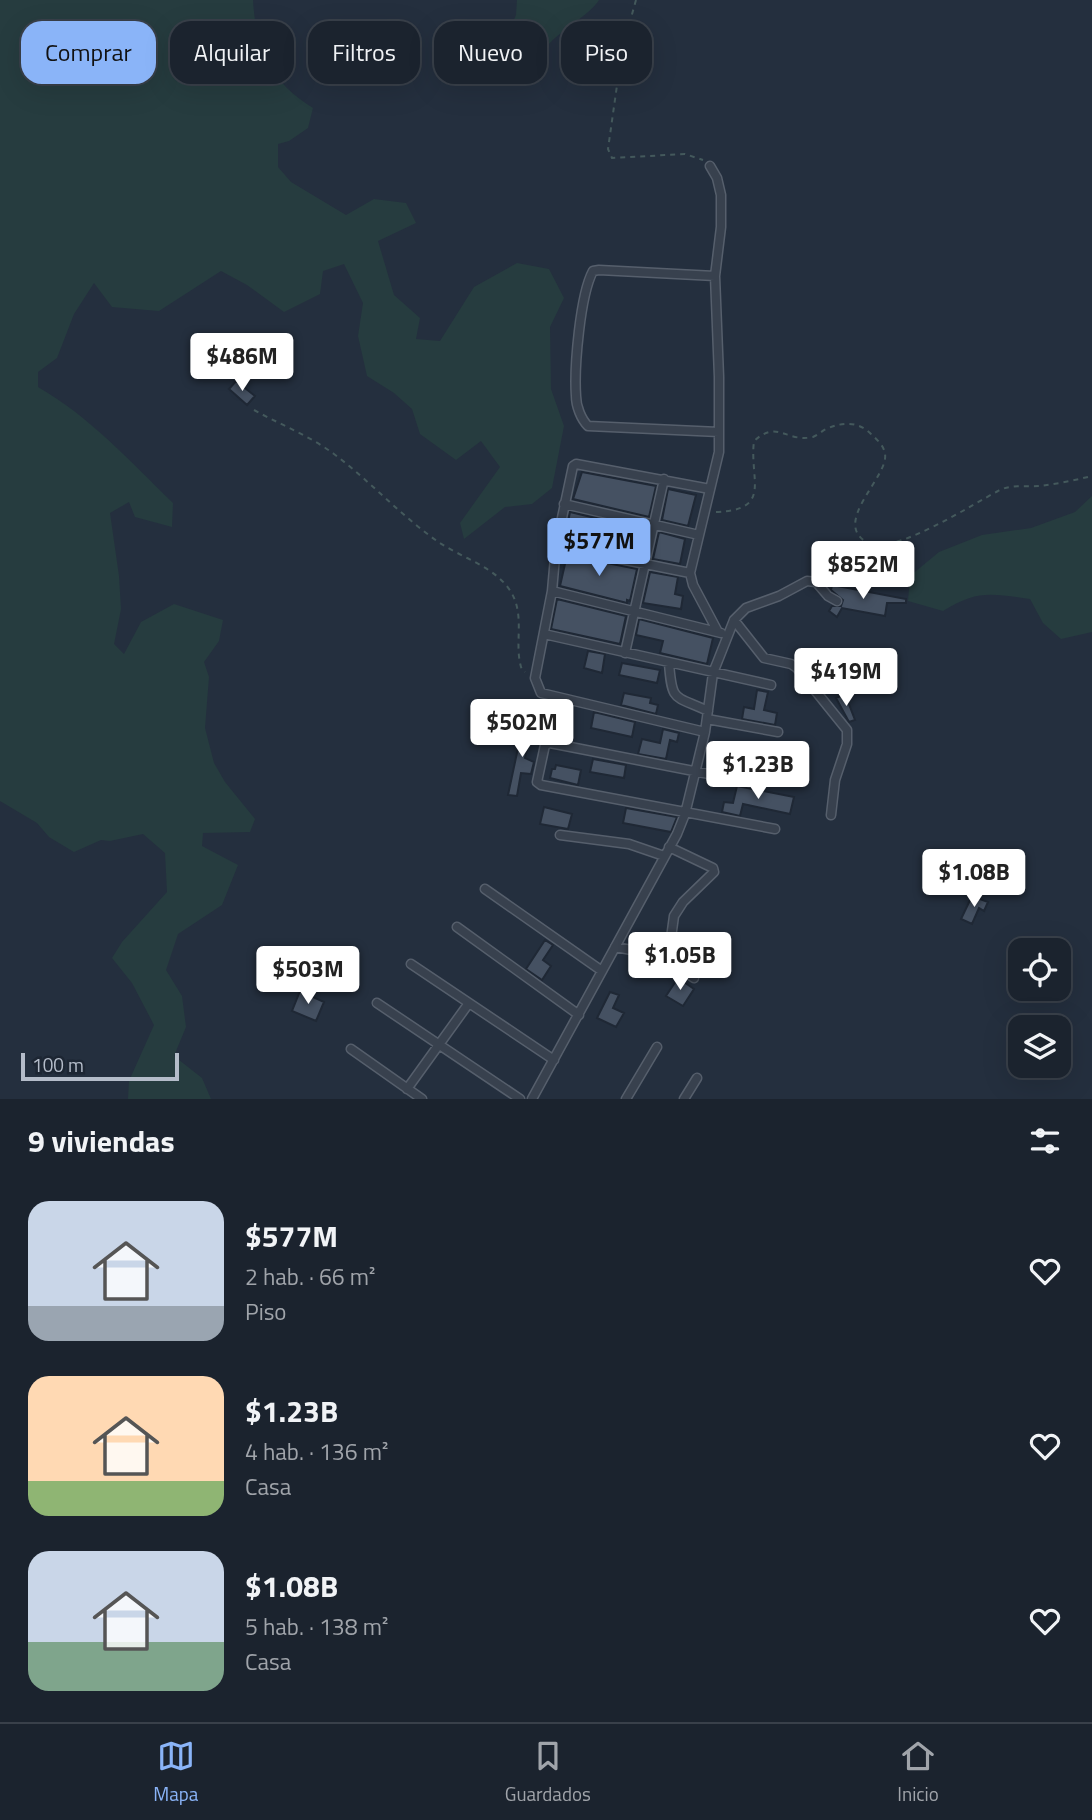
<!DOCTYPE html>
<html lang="es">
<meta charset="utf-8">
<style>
body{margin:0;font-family:"Titillium Web",sans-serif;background:#282f3a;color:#f1f3f6;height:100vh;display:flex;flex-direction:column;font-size:26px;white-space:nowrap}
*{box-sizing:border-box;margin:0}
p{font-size:23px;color:#a0a4aa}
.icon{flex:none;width:38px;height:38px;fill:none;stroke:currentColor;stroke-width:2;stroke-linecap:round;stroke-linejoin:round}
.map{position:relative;height:1099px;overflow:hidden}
.sheet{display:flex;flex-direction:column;background:#1b232e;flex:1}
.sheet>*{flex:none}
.banner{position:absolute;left:21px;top:21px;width:700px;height:63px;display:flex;gap:14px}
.buttons{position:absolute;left:1008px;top:938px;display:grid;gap:14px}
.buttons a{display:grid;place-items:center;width:63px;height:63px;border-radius:14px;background:#1b232e;box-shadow:0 7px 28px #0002,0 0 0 2px #39404a;font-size:35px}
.scale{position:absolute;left:21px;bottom:18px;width:158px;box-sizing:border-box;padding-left:7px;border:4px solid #b4bcc9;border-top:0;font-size:19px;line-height:24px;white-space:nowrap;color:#b4bcc9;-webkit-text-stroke:5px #1d2633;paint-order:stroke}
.price{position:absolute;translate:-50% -60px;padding:0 16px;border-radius:7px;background:#fff;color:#222;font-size:23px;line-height:46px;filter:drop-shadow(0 2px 4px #0008)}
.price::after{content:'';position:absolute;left:50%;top:42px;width:21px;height:16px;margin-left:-10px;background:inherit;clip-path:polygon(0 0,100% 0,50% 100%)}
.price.active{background:#8ab4f8;color:#111}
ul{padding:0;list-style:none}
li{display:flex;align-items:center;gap:21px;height:175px;padding:0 28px}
li span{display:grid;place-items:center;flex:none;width:196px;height:140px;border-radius:21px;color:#555}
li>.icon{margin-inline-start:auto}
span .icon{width:84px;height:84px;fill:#fffc;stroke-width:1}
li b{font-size:30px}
h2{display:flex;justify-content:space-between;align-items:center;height:84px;padding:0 28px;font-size:30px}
.chip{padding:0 24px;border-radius:21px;background:#1b232e;box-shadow:0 7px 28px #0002,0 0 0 2px #39404a;font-size:24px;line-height:63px}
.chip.active{background:#8ab4f8;color:#111}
.dock{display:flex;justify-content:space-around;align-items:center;height:98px;border-top:2px solid #39404a;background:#1b232e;font-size:19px;color:#a0a4aa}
.dock a{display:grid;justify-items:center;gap:4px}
.dock .active{color:#8ab4f8}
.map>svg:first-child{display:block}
.green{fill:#263c3f}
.building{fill:#455162;stroke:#1f2835;stroke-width:2}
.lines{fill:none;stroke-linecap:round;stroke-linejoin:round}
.street-casing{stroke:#565f6c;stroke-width:11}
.path{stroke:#44595c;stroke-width:2;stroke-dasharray:5 5;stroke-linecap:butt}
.street{stroke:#38414e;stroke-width:8}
</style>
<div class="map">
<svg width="1092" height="1099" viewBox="0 0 1092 1099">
<rect width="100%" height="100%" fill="#242f3e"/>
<path class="green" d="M0,0H253C256,50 270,81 313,108L308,128L289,141L278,144V167L291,182L346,215L374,199L406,203L416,223L378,241L394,295L420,318L416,339L440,341L474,287L517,263L549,269L564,298L550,327L551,389L564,426L552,488L532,504L505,507L464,539L460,523L500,467L481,441L456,460L420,434L412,409L394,393L367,376L358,336L363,303L344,264L323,271L320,294L284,312L247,285L221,271L159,311L112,307L94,283L74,314L57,358L38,372V387C89,416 131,462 173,503L172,527L135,517L129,502L110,513L119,576L121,609L114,644L124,654L141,622L174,604L223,620L219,641L204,662L209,677L205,728L214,763L225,782L255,819L250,832L203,833L202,846L238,865L222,905L178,934L166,970L182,996L186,1027L174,1056L202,1078L211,1099H128L129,1081L154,1025L132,983L112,958L122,942L167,892L165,853L143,834L110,841L101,840L74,852L49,837L37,823L0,801Z
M517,0H599C590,15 562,29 549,44C540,54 532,69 525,81L499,53L516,15Z
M1092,496V632L1061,639L1043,623L1030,599C992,594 978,589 943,611L908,601L910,576L939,552L982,535L1031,528L1075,512Z"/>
<path class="building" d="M236,381L255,396L247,405L229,389Z
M582,472L656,486L649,517L573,499Z
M668,489L696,495L688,526L662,520Z
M570,512L646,530L640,556L564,541Z
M659,532L685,539L680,564L653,559Z
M567,555L637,569L630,601L627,600V603L560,586Z
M650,572L678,577L675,594L683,596L681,609L643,603Z
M832,585L906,599V603H887L885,616L842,608L837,617L829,611L832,606H841L843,600L831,590Z
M557,599L626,616L620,644L551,629Z
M639,619L713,638L707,664L660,653L663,641L636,635Z
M588,651L605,654L602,673L584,668Z
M622,663L660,670L657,683L619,675Z
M757,690L768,692L764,710L777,713L775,725L742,719L744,707L754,709Z
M624,693L651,698L650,703L658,705L656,714L621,705Z
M845,694L855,720L849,722L836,698Z
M594,712L635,722L632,737L591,728Z
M524,720L533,722L525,758L534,762L531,774L521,773L517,796L508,795Z
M663,729L679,733L677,742L670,740L666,759L638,754L642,739L660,743Z
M593,759L626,765L624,778L590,772Z
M723,759L753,765L750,775L720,770Z
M556,765L581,770L578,785L550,778L552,769H555Z
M737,786L794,797L790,814L743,804L740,816L722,812L724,802L733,803Z
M544,807L572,814L568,829L540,824Z
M626,808L677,817L671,832L623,823Z
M972,896L988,902L984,911L979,908L972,924L961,919Z
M545,940L553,945L543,960L551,966L542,980L526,969Z
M678,978L694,989L683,1006L666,996Z
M300,991L324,1002L316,1021L292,1011Z
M610,992L619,995L613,1008L624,1013L616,1027L597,1018Z"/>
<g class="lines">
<defs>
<path id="street" d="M710,166L717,178L721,195V227L715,276L719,377V452L690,573L693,585L718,632
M715,276L599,270L593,271C580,295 574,368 576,396C576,406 581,419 588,426L719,432
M564,504L699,535
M556,546L690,573
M552,591L721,633
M734,620L764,658L791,664L797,668L847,730V744L835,780L831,815
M544,634L771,685
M625,653L664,479
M669,663C672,703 674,695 708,711
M707,719L778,732
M705,732L541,693L535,678L552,591L556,546L573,466L576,464L710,489
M750,782L550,743L545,745L537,782L541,785L775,829
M560,835L629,844L664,856
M485,889L602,971
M457,927L579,1015
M615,947C651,953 664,957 694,978
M668,960L674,916L683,902L714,872L713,868L669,847
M411,964L554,1060
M377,1003L520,1099
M351,1049L422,1099
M407,1089L469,1003
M532,1099L677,834L685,814L705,732L713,673L734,620L746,608L779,596L807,581L816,582L828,596L837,601
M626,1099L657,1047
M684,1099L697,1078"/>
</defs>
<use href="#street" class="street-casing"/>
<path class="path" d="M636,0L622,50L608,149L612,158L685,154L703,160
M254,410C281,425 310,436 334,454C370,481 400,515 437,541C461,558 495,566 511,592C526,617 513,645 522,670L525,672
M716,512C773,510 749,480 754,441C778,419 786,443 813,437C818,435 822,431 826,429C842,422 857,421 870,433C876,439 884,445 885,454C889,477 830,523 868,543C893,556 973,504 998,491C1010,484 1026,487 1040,486C1057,484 1075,480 1092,476"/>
<use href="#street" class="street"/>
</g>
</svg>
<div class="buttons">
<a><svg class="icon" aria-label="locate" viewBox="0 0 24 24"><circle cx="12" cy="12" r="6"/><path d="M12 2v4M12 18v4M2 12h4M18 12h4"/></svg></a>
<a><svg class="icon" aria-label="layers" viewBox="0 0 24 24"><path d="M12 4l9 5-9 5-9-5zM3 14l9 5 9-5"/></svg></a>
</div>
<div class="scale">100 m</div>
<b class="price" style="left:242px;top:393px">$486M</b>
<b class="price active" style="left:599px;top:578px">$577M</b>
<b class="price" style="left:863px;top:601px">$852M</b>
<b class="price" style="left:846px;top:708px">$419M</b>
<b class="price" style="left:522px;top:759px">$502M</b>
<b class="price" style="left:758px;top:801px">$1.23B</b>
<b class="price" style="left:974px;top:909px">$1.08B</b>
<b class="price" style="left:680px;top:992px">$1.05B</b>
<b class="price" style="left:308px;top:1006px">$503M</b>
<div class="banner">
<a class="chip active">Comprar</a>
<a class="chip">Alquilar</a>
<a class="chip">Filtros</a>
<a class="chip">Nuevo</a>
<a class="chip">Piso</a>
</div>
</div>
<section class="sheet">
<h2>9 viviendas<svg class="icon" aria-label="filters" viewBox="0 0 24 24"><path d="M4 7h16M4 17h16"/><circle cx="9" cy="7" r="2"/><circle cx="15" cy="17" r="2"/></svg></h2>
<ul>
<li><span style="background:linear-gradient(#c9d6e8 75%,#9aa5b1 0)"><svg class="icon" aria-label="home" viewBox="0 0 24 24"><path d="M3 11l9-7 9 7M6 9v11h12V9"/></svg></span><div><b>$577M</b><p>2 hab. · 66 m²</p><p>Piso</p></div><svg class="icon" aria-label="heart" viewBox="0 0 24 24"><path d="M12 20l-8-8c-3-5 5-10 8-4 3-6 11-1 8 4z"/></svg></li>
<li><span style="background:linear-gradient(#ffd9b3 75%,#8fb573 0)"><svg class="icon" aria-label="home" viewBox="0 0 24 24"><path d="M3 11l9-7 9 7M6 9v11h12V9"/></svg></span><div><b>$1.23B</b><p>4 hab. · 136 m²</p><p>Casa</p></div><svg class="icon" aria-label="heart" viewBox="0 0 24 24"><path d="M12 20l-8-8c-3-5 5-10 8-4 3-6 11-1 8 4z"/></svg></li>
<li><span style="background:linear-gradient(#c9d6e8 65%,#7fa58c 0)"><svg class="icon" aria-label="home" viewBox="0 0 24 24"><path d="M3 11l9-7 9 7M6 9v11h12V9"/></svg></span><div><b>$1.08B</b><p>5 hab. · 138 m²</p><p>Casa</p></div><svg class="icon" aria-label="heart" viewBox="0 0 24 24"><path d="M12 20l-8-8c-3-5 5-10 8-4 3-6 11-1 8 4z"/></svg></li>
</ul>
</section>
<nav class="dock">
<a class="active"><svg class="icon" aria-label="map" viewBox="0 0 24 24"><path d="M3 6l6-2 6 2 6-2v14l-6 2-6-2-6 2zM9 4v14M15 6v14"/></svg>Mapa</a>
<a><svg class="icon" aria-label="saved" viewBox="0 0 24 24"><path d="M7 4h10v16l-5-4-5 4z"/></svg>Guardados</a>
<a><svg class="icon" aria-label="home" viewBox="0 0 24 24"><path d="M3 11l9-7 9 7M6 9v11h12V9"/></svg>Inicio</a>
</nav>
